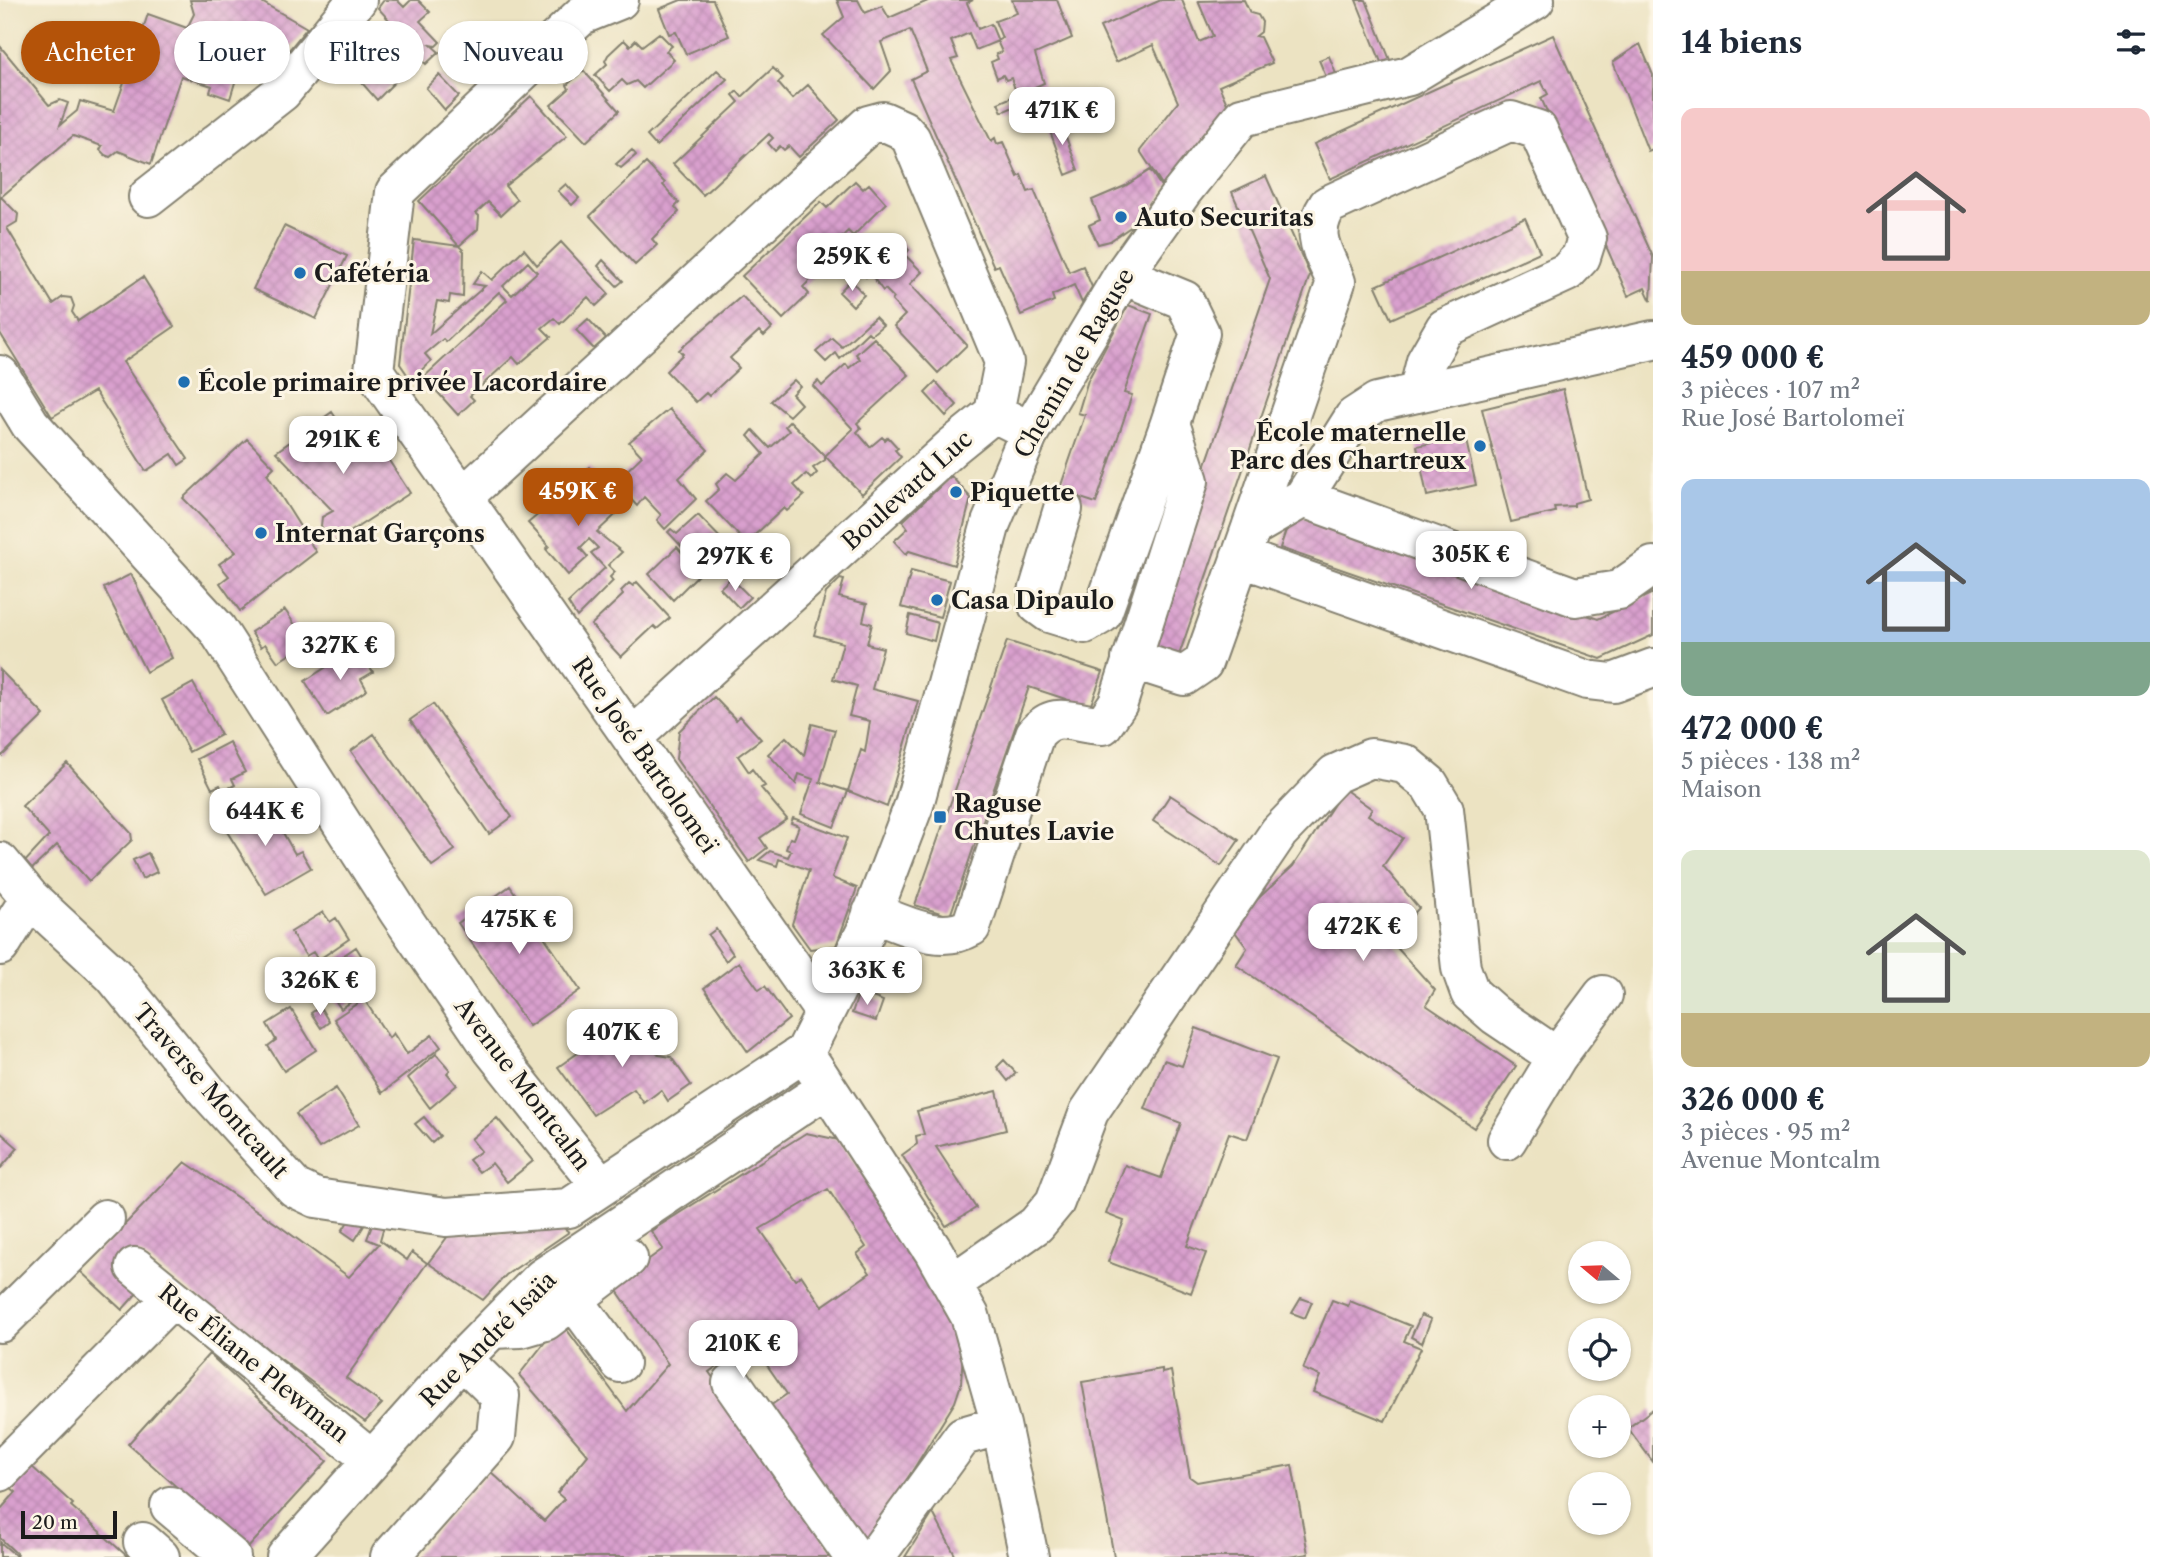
<!DOCTYPE html>
<html lang="fr">
<meta charset="utf-8">
<style>
body{margin:0;font-family:"Libre Caslon Text",serif;background:#f2f2f3;color:#1f2937;height:100vh;display:flex;flex-direction:column;font-size:26px;white-space:nowrap}
*{box-sizing:border-box;margin:0}
p{font-size:23px;color:#747a83}
.icon{flex:none;width:38px;height:38px;fill:none;stroke:currentColor;stroke-width:2;stroke-linecap:round;stroke-linejoin:round}
.map{position:relative;flex:1;overflow:hidden}
.sheet{display:flex;flex-direction:column;background:#fff;width:525px}
.sheet>*{flex:none}
.banner{position:absolute;left:21px;top:21px;width:665px;height:63px;display:flex;gap:14px}
.needle{width:46px;rotate:289deg}
.buttons{position:absolute;left:1568px;top:1241px;display:grid;gap:14px}
.buttons a{display:grid;place-items:center;width:63px;height:63px;border-radius:50%;background:#fff;box-shadow:0 2px 5px #0004;font-size:35px}
.scale{position:absolute;left:21px;bottom:18px;width:96px;box-sizing:border-box;padding-left:7px;border:4px solid #1c1c1c;border-top:0;font-size:19px;line-height:24px;white-space:nowrap;color:#1c1c1c;-webkit-text-stroke:5px #fcf5e5;paint-order:stroke}
.price{position:absolute;translate:-50% -60px;padding:0 16px;border-radius:14px;background:#fff;color:#222;font-size:23px;line-height:46px;filter:drop-shadow(0 2px 4px #0008)}
.price::after{content:'';position:absolute;left:50%;top:42px;width:21px;height:16px;margin-left:-10px;background:inherit;clip-path:polygon(0 0,100% 0,50% 100%)}
.price.on{background:#b45309;color:#fff}
ul{padding:0;list-style:none}
li{display:grid;align-content:center;gap:14px;height:371px;padding:0 28px}
li span{display:grid;place-items:center;height:217px;border-radius:14px;color:#555}
li>.icon{margin-inline-start:auto}
span .icon{width:126px;height:126px;fill:#fffc;stroke-width:1}
li b{font-size:30px}
h2{display:flex;justify-content:space-between;align-items:center;height:84px;padding:0 28px;font-size:30px}
.pill{padding:0 24px;border-radius:32px;background:#fff;box-shadow:0 2px 5px #0004;font-size:24px;line-height:63px}
.pill.on{background:#b45309;color:#fff}
main{display:flex;flex:1;min-height:0}
.map>svg:first-child{display:block}
.building{fill:url(#building-cross-hatch);fill-rule:evenodd}
.lines{fill:none;stroke-linecap:round;stroke-linejoin:round}
.minor-casing{stroke:#84806f;stroke-width:42}
.minor{stroke:#fff;stroke-width:38}
.poi-dot{fill:#1f6fb2;stroke:#fcf5e5;stroke-width:2.5}
.labels{text-anchor:middle;dominant-baseline:central;stroke-width:6;stroke-linejoin:round;paint-order:stroke}
.poi-label{font-size:24px;font-weight:bold;fill:#1c1c1c;stroke:#fcf5e5;text-anchor:start}
.street-label{font-size:24px;fill:#1c1c1c;stroke:#fcf5e5}
</style>
<main>
<div class="map">
<svg width="1653" height="1557" viewBox="0 0 1653 1557">
<defs>
<pattern id="building-cross-hatch" width="8" height="8" patternUnits="userSpaceOnUse" patternTransform="scale(1.75)"><rect width="8" height="8" fill="#d9a0ce"/><path d="M0 0l8 8M0 8l8-8" fill="none" stroke="#ba89b0"/></pattern>
</defs>
<rect width="100%" height="100%" fill="#fcf5e5"/>
<filter id="ink" filterUnits="userSpaceOnUse"><feTurbulence type="fractalNoise" baseFrequency=".0143" numOctaves="2"/><feDisplacementMap in="SourceGraphic" scale="14" xChannelSelector="R" yChannelSelector="G"/><feConvolveMatrix kernelMatrix="1 2 1 2 8 2 1 2 1" color-interpolation-filters="sRGB"/></filter>
<filter id="wash" filterUnits="userSpaceOnUse"><feTurbulence type="fractalNoise" baseFrequency=".00686" numOctaves="4" result="noise"/><feDisplacementMap in="SourceGraphic" scale="28" xChannelSelector="R" yChannelSelector="G"/><feGaussianBlur stdDeviation="1.57" result="paint"/><feColorMatrix in="noise" values="0 0 0 0 0 0 0 0 0 0 0 0 0 0 0 0 0 1.4 0 .05"/><feComposite in="paint" operator="in"/></filter>
<g filter="url(#wash)">
<rect width="100%" height="100%" fill="#ece3c2"/>
<g id="blocks">
<path class="building" d="M190,0H258L307,28L280,61L271,57L267,48L270,39L251,29L230,99L210,92L212,86L181,76L151,164L118,151L110,157L105,155L100,150L102,146L73,136L1,197L18,214L17,222L7,228L53,304L63,297L71,298L74,306L72,312L78,321L143,277L174,327L123,362L188,459L179,465L172,454L146,471L95,391L52,417L0,333V46L49,105L60,100L68,103L60,125L77,111L80,101L114,111L134,55L126,52L122,45L124,35L132,32L141,35L148,14L187,28L194,14Z
M384,0H397L404,7L411,0H418L430,12L420,21L440,42L436,46L431,45L439,52L426,64L419,57L377,100L362,83L366,80L349,64L390,21L378,8Z
M681,0H713L729,36L686,54L676,32L669,34L659,9Z
M837,0H858L865,13L882,6L889,18L930,0H973L967,3L978,29L991,24L998,41L976,50L969,33L951,41L958,58L951,60L991,141L995,138L997,144L1003,142L1018,177L1021,175L1028,192L1034,190L1069,272L1083,266L1092,287L1082,303L1074,285L1052,295L1054,301L1021,315L999,265L994,267L911,79L927,71L910,30L881,42L891,71L874,89L823,35L844,17Z
M1012,0H1057L1072,38L1035,54L1044,83L1035,87L1039,96L1002,112L998,103L1017,95L1011,78L1006,80L1003,75L997,78L991,62L998,59L996,54L1002,52L997,41L1002,38L995,21L1017,13Z
M1161,0H1182L1199,42L1213,36L1198,1L1244,0L1250,13L1258,15L1262,22L1261,32L1256,36L1260,37L1272,63L1219,86L1229,108L1165,189L1140,151L1178,102L1153,45L1116,62L1100,27Z
M1356,0H1366L1390,60L1381,62Z
M659,33L672,46L666,51L674,60L643,88L636,81L627,85L622,80L610,91L595,75L607,64L605,61L608,55L624,40L630,46L636,40L642,46Z
M1553,35L1653,257L1651,301L1645,288L1628,296L1541,98L1548,94L1541,81L1330,179L1314,144Z
M1640,44L1653,75V149L1648,151L1613,62Z
M1329,56L1336,74L1326,77L1319,60Z
M773,68L783,78L778,83L792,99L808,85L839,120L799,157L789,146L784,150L780,146L775,151L768,143L773,138L769,134L703,195L673,164L739,102L733,95L737,91L742,97Z
M583,70L619,111L586,142L551,105L569,89L567,85Z
M717,70L727,79L656,146L647,136Z
M439,75L459,96L445,110L426,88Z
M531,96L567,136L505,186L517,200L501,215L488,202L476,213L479,216L478,229L459,246L464,251L463,297L450,295L449,303L437,301L430,334L485,286L473,284L482,271L492,280L524,249L537,265L561,242L609,294L596,306L588,297L560,324L554,318L542,328L551,337L519,364L513,357L470,396L474,400L458,415L424,377L507,300L499,292L446,342L443,339L425,354L431,361L411,380L400,364L414,240L459,246L419,201ZM528,262L537,272L512,295L503,286Z
M1059,118L1078,170L1066,175L1047,123Z
M632,150L636,155L621,168L616,164Z
M646,163L665,183L663,185L679,203L675,207L679,212L652,239L657,245L635,265L590,216Z
M1150,170L1164,191L1148,215L1110,241L1098,244L1089,225L1100,220L1092,200L1125,186Z
M1266,176L1310,275L1179,655L1144,643L1270,279L1232,192Z
M855,181L863,189L869,184L886,203L853,236L848,231L830,248L833,251L822,262L825,266L803,287L809,294L783,319L742,276L821,202L827,208Z
M566,184L579,198L572,205L558,191Z
M1525,218L1540,252L1391,319L1376,286Z
M284,226L347,256L316,319L253,289Z
M896,237L909,250L905,255L922,272L910,284L967,345L938,373L894,326L905,315L892,301L894,298L885,289L883,291L870,273L866,277L861,271Z
M603,260L623,281L617,286L598,266Z
M851,280L864,295L853,306L839,292Z
M742,296L772,328L764,336L759,331L730,358L739,368L709,396L706,393L696,402L666,371L683,354L679,350Z
M1128,305L1152,314L1124,393L1132,395L1096,503L1059,491L1085,415L1078,413L1088,380Z
M875,317L883,325L871,335L868,332L840,359L836,353L826,362L816,352L832,338L842,347Z
M588,319L606,338L594,349L576,330Z
M874,338L909,375L857,423L861,428L857,432L870,447L882,437L885,440L888,437L898,448L895,450L901,457L862,494L825,456L853,429L813,386L818,381L822,386L846,364L849,368L860,359L856,354Z
M794,380L800,386L792,394L801,404L789,416L771,401Z
M936,382L957,405L946,416L925,393Z
M1563,389L1588,499L1574,503V506L1554,507L1555,512L1511,522L1482,409Z
M669,409L708,450L679,478L696,499L665,529L657,520L661,515L644,497L637,506L615,482L642,456L629,442Z
M332,412L344,430L384,459L386,456L410,493L333,543L321,526L322,517L333,511L276,452Z
M790,421L825,456V460L813,468L817,473L811,479L806,474L794,485L804,496L787,511L784,508L746,543L706,501L719,489L716,484L727,473L736,480L764,454L748,436L753,430L770,448L789,431L785,426Z
M1465,436L1476,485L1427,496L1417,446Z
M247,439L274,467L267,474L316,552L240,611L220,583L229,576L219,564L236,552L183,498Z
M589,467L625,506L597,532L622,552L608,565L615,572L610,577L613,581L577,617L568,603L605,568L591,553L598,548L589,539L580,548L588,557L568,575L546,549L549,546L528,523L540,513L530,502L559,476L569,486Z
M951,476L971,498L954,565L909,551L906,554L894,541L908,528L903,521Z
M1292,513L1598,619L1653,593V635L1601,659L1280,548Z
M698,515L728,546L703,569L668,532L671,529L677,534Z
M677,547L700,573L673,600L649,574Z
M911,571L950,581L940,617L901,607Z
M131,574L172,658L146,672L104,588Z
M731,578L750,597L739,608L720,588Z
M840,579L844,580L839,597L867,604L863,621L872,624L867,644L883,648L872,689L918,701L887,807L848,791L861,750L865,752L870,721L849,716L857,686L833,679L843,643L814,635L826,593Z
M637,582L670,618L657,629L654,626L621,657L591,625L623,595L621,591L629,583L633,586Z
M285,610L307,643L278,662L265,644L261,647L251,632Z
M910,615L938,623L934,641L906,633Z
M1007,641L1103,672L1090,707L1029,687L950,916L915,905Z
M357,647L373,672L361,679L367,690L327,716L305,681Z
M0,670L44,715L2,756L0,754Z
M193,683L221,735L189,752L162,700Z
M714,697L736,720L740,716L761,739L738,756L749,772L752,769L765,786L761,788L787,819L760,838L767,848L749,862L676,759L679,731Z
M433,704L512,817L489,834L410,720Z
M812,724L835,730L820,782L848,791L834,827L801,814L813,779L799,774L796,784L768,754L786,737L804,755Z
M374,734L455,850L432,866L351,751Z
M229,742L245,772L232,779L235,785L223,791L220,785L212,789L197,759Z
M67,763L131,833L132,840L89,881L57,845L27,874L21,866L49,836L22,806Z
M1344,789L1372,809L1368,815L1403,838L1383,866L1419,908L1390,940L1435,990L1426,1005L1516,1066L1474,1128L1236,965L1247,948L1230,925L1293,866Z
M1170,795L1239,840L1221,866L1153,821Z
M255,803L266,822L274,817L295,854L301,851L311,868L266,894L221,822Z
M793,818L847,838L832,878L857,888L836,946L810,949L792,924L809,870L779,859L777,866L759,860L770,851L788,857L791,851L786,849L790,838L794,839L799,826L791,823Z
M148,853L157,872L142,879L133,860Z
M510,886L580,990L529,1026L458,923Z
M323,912L330,922L336,918L349,939L318,960L313,952L306,956L291,932Z
M716,929L733,954L726,961L708,935Z
M356,947L366,963L361,966L371,981L352,994L355,999L341,1009L327,988L321,992L312,977Z
M739,962L759,990L765,986L789,1019L748,1052L704,988Z
M859,992L883,1001L876,1021L852,1013Z
M364,999L389,1038L393,1033L407,1054L432,1035L441,1047L382,1093L334,1019Z
M320,1007L329,1022L321,1028L311,1013Z
M291,1009L316,1050L284,1071L268,1046L276,1040L267,1024Z
M621,1016L628,1026L641,1028L659,1055L671,1057L691,1085L668,1101L661,1090L644,1103L634,1089L593,1115L558,1067L588,1046L591,1051L596,1048L597,1040L607,1042L605,1026Z
M1196,1028L1277,1059L1247,1139L1229,1133L1187,1246L1206,1253L1191,1293L1108,1262L1124,1221L1106,1214L1125,1165L1161,1178L1181,1123L1145,1109L1164,1060L1182,1066Z
M436,1054L450,1070L447,1073L457,1085L430,1108L408,1078Z
M1004,1060L1016,1073L1008,1081L997,1067Z
M336,1088L359,1125L319,1148L296,1114Z
M997,1091L1006,1130L936,1147L976,1208L946,1226L902,1155L917,1144L916,1136L924,1134L917,1111Z
M424,1117L440,1136L432,1143L415,1124Z
M497,1118L533,1161L507,1182L492,1163L479,1172L469,1160L481,1151L471,1139Z
M0,1132L18,1148L0,1169Z
M806,1133L839,1140L921,1259L954,1323L963,1350L961,1384L955,1402L866,1546L770,1406L787,1394L751,1342L709,1372L837,1557H413L490,1471L544,1521L564,1499L557,1493L588,1455L519,1375L561,1322L627,1411L668,1364L613,1285L663,1249L651,1231ZM828,1189L866,1247L857,1254L870,1273L822,1306L801,1275L795,1280L760,1229Z
M185,1162L278,1225L349,1277L379,1244L367,1239L374,1220L385,1222L380,1240L407,1260L412,1252L427,1263L346,1378L382,1404L365,1422L138,1252L139,1291L122,1310L80,1271Z
M351,1217L368,1219L355,1240L342,1231Z
M558,1224L569,1232L506,1275L483,1300L428,1263L451,1232L490,1234Z
M1301,1298L1312,1302L1305,1318L1292,1313Z
M1332,1300L1348,1306L1350,1301L1411,1326L1404,1341L1421,1348L1385,1421L1313,1392L1320,1376L1303,1369Z
M1421,1315L1431,1319L1422,1343L1411,1337Z
M209,1354L327,1461L247,1549L128,1444Z
M1162,1369V1373L1171,1371L1190,1477L1197,1482L1292,1465L1308,1554L1289,1557H1114L1082,1382Z
M1653,1409V1462L1628,1428Z
M30,1465L73,1504L71,1506L128,1557H0V1542L16,1556L17,1554L0,1538V1510L16,1492L10,1487Z
M933,1513L956,1557H905Z"/>
</g>
</g>
<g filter="url(#ink)">
<use href="#blocks" fill-opacity="0" stroke="#84806f" stroke-width="2"/>
<g class="lines">
<defs>
<path id="minor" d="M619,0L582,15L395,192L374,371L825,1013
M148,197L282,92L357,0
M0,375L30,424L217,629L398,911L492,1049L601,1186
M464,496L868,125L883,121L903,130L911,139L1004,362L994,413L1030,431
M1303,498L1575,597L1619,590L1653,566
M1063,509L1038,592V605L1049,613L1085,624L1102,614L1170,423
M1251,528L1336,282C1324,252 1308,235 1328,205L1511,121L1538,130L1587,238L1581,257L1567,272L1445,328L1426,361L1418,393
M1240,557L1587,680L1613,683L1653,668
M1131,659L1184,676L1203,663L1251,528L1303,498L1354,417L1377,402L1653,340
M633,737L952,447L994,413
M0,862L30,898L113,975L207,1091L295,1188L316,1198L446,1217L569,1208L805,1052L865,933L914,805L991,523L1030,431L1123,275L1182,192L1242,117L1409,76L1535,0
M872,913C905,924 939,945 971,927L1035,734C1056,708 1074,725 1103,725L1118,703L1189,481L1170,423L1200,333L1184,300L1123,275
M0,946L30,898
M813,1066L934,1252L970,1316L1001,1425L1029,1557
M1507,1140L1557,1057L1603,995
M135,1267L372,1460
M953,1283L1036,1225L1055,1202L1089,1112L1279,832L1335,774L1371,758L1405,764L1429,784L1444,809L1461,968L1470,993L1495,1015L1557,1057
M573,1299L620,1363
M0,1323L105,1219
M492,1329L521,1328L545,1321L628,1258
M732,1383L854,1557
M0,1472L172,1298
M170,1506L231,1557
M143,1542L160,1557
M286,1557L462,1359L542,1278L827,1088
M390,1557L496,1437L500,1396L462,1359
M875,1557L963,1436L1001,1425"/>
</defs>
<use href="#minor" class="minor-casing"/>
<use href="#minor" class="minor"/>
</g>
</g>
<g class="poi-dot">
<circle cx="1121" cy="217" r="7"/>
<circle cx="300" cy="273" r="7"/>
<circle cx="184" cy="382" r="7"/>
<circle cx="1480" cy="446" r="7"/>
<circle cx="956" cy="492" r="7"/>
<circle cx="261" cy="533" r="7"/>
<circle cx="937" cy="600" r="7"/>
<rect x="933" y="810" width="14" height="14" rx="3.5"/>
</g>
<g class="labels">
<g class="poi-label">
<text x="1135" y="217">Auto Securitas</text>
<text x="314" y="273">Cafétéria</text>
<text x="198" y="382">École primaire privée Lacordaire</text>
<text x="1466" y="432" text-anchor="end">École maternelle<tspan x="1466" dy="28">Parc des Chartreux</tspan></text>
<text x="970" y="492">Piquette</text>
<text x="275" y="533">Internat Garçons</text>
<text x="951" y="600">Casa Dipaulo</text>
<text x="954" y="803">Raguse<tspan x="954" dy="28">Chutes Lavie</tspan></text>
</g>
<g class="street-label">
<text transform="translate(1074 363) rotate(-60)">Chemin de Raguse</text>
<text transform="translate(907 490) rotate(-42)">Boulevard Luc</text>
<text transform="translate(645 755) rotate(55)">Rue José Bartolomeï</text>
<text transform="translate(523 1084) rotate(53)">Avenue Montcalm</text>
<text transform="translate(211 1091) rotate(49)">Traverse Montcault</text>
<text transform="translate(488 1339) rotate(-45)">Rue André Isaïa</text>
<text transform="translate(254 1363) rotate(39)">Rue Éliane Plewman</text>
</g>
</g>
</svg>
<div class="buttons">
<a><svg class="needle" viewBox="-14 -14 28 28"><path d="M0-13l5 13h-10z" fill="#e53935"/><path d="M0 13l5-13h-10z" fill="#747a83"/></svg></a>
<a><svg class="icon" aria-label="locate" viewBox="0 0 24 24"><circle cx="12" cy="12" r="6"/><path d="M12 2v4M12 18v4M2 12h4M18 12h4"/></svg></a>
<a>+</a>
<a>−</a>
</div>
<div class="scale">20 m</div>
<b class="price" style="left:1062px;top:147px">471K €</b>
<b class="price" style="left:852px;top:293px">259K €</b>
<b class="price" style="left:343px;top:476px">291K €</b>
<b class="price on" style="left:578px;top:528px">459K €</b>
<b class="price" style="left:1471px;top:591px">305K €</b>
<b class="price" style="left:735px;top:593px">297K €</b>
<b class="price" style="left:340px;top:682px">327K €</b>
<b class="price" style="left:265px;top:848px">644K €</b>
<b class="price" style="left:519px;top:956px">475K €</b>
<b class="price" style="left:1363px;top:963px">472K €</b>
<b class="price" style="left:867px;top:1007px">363K €</b>
<b class="price" style="left:320px;top:1017px">326K €</b>
<b class="price" style="left:622px;top:1069px">407K €</b>
<b class="price" style="left:743px;top:1380px">210K €</b>
<div class="banner">
<a class="pill on">Acheter</a>
<a class="pill">Louer</a>
<a class="pill">Filtres</a>
<a class="pill">Nouveau</a>
</div>
</div>
<section class="sheet">
<h2>14 biens<svg class="icon" aria-label="filters" viewBox="0 0 24 24"><path d="M4 7h16M4 17h16"/><circle cx="9" cy="7" r="2"/><circle cx="15" cy="17" r="2"/></svg></h2>
<ul>
<li><span style="background:linear-gradient(#f6c9c9 75%,#c2b280 0)"><svg class="icon" aria-label="home" viewBox="0 0 24 24"><path d="M3 11l9-7 9 7M6 9v11h12V9"/></svg></span><div><b>459 000 €</b><p>3 pièces · 107 m²</p><p>Rue José Bartolomeï</p></div></li>
<li><span style="background:linear-gradient(#a9c7e8 75%,#7fa58c 0)"><svg class="icon" aria-label="home" viewBox="0 0 24 24"><path d="M3 11l9-7 9 7M6 9v11h12V9"/></svg></span><div><b>472 000 €</b><p>5 pièces · 138 m²</p><p>Maison</p></div></li>
<li><span style="background:linear-gradient(#dfe7d0 75%,#c2b280 0)"><svg class="icon" aria-label="home" viewBox="0 0 24 24"><path d="M3 11l9-7 9 7M6 9v11h12V9"/></svg></span><div><b>326 000 €</b><p>3 pièces · 95 m²</p><p>Avenue Montcalm</p></div></li>
</ul>
</section>
</main>
